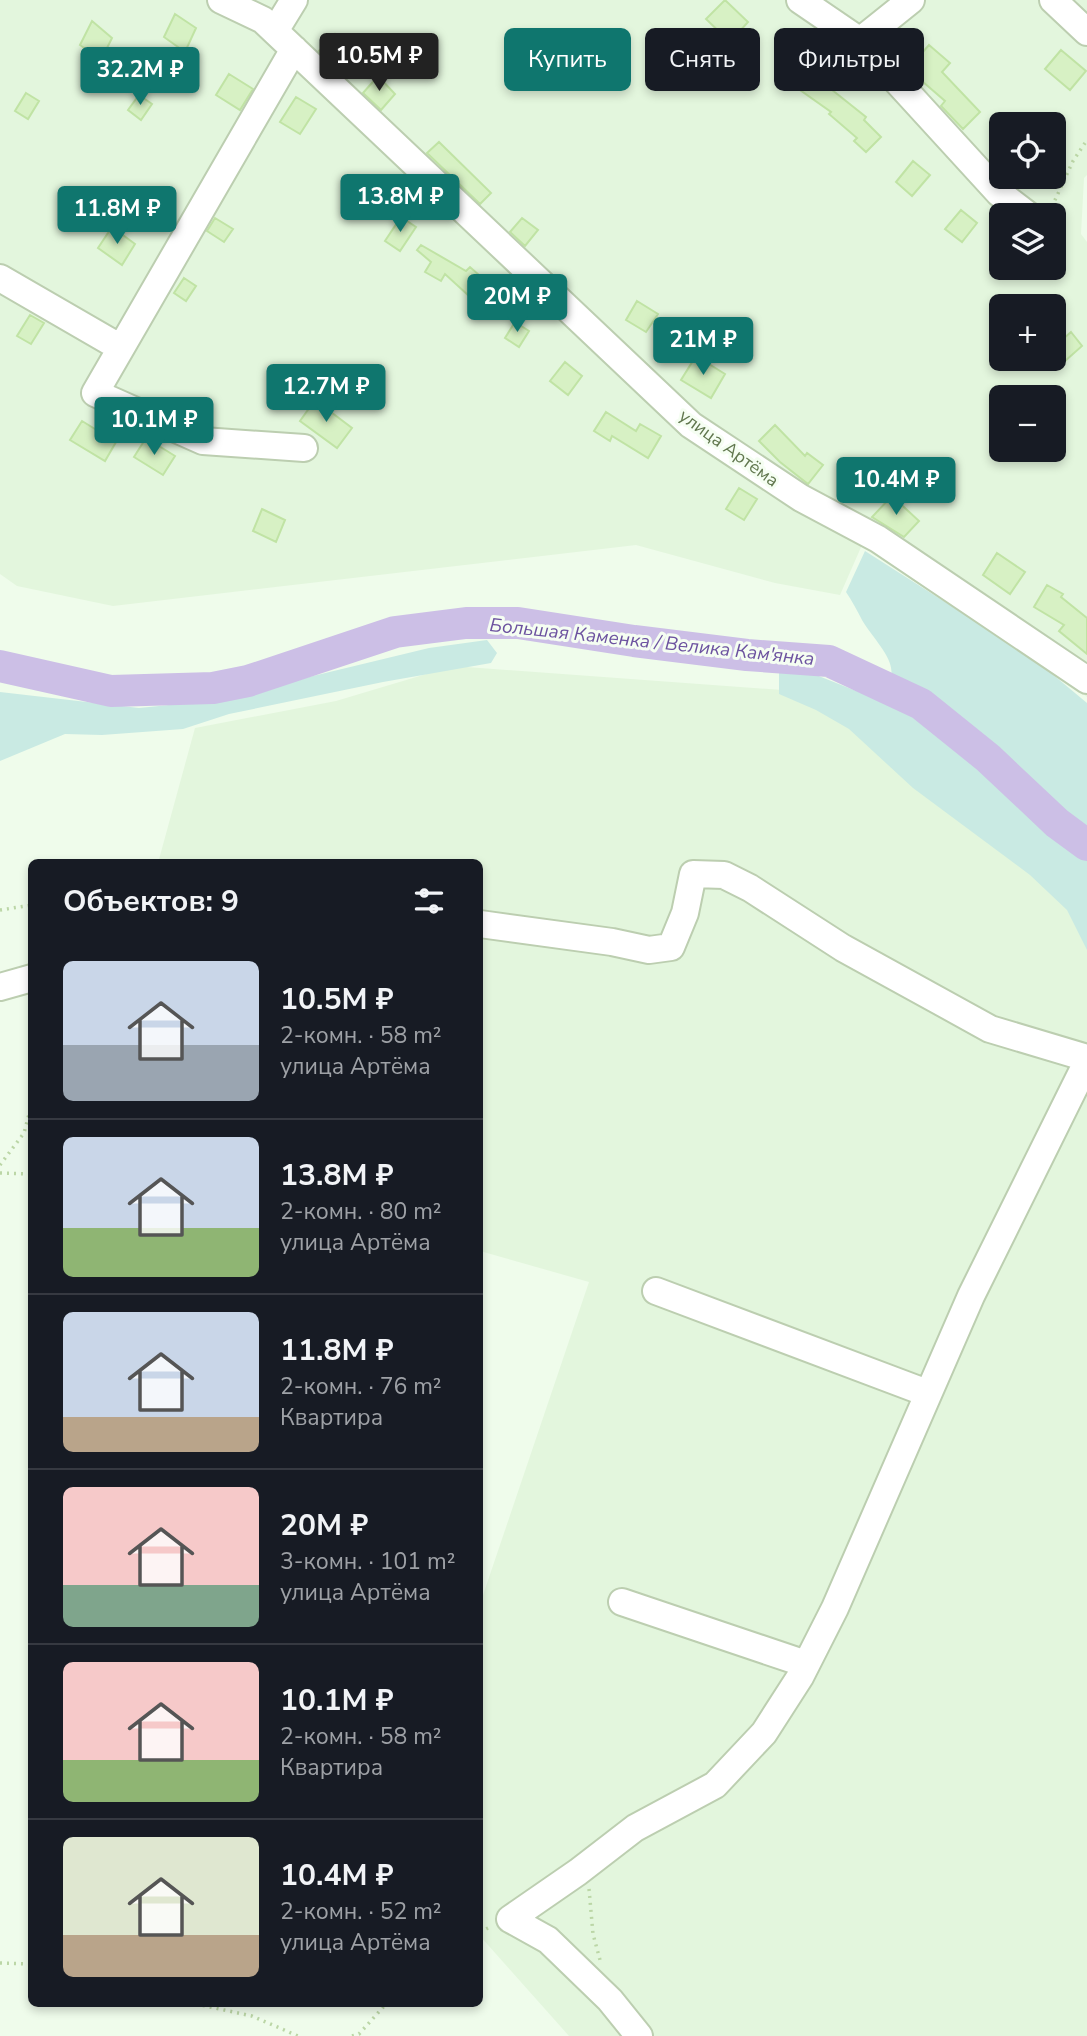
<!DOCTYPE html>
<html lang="ru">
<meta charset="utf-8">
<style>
body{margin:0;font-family:"Nunito Sans",sans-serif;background:#242831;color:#f1f3f6;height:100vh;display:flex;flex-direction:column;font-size:26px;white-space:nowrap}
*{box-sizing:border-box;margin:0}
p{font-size:23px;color:#9ea1a6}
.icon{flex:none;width:38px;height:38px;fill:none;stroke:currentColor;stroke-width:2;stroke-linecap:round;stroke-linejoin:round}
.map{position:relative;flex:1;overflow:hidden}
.details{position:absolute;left:28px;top:859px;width:455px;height:1148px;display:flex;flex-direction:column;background:#171b24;border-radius:10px;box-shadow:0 4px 10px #0003}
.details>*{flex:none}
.top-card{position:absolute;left:504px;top:28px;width:478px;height:63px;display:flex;gap:14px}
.buttons{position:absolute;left:989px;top:112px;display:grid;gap:14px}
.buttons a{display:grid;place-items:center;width:77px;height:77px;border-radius:10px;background:#171b24;box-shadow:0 4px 10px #0003;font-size:35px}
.price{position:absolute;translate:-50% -60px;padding:0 16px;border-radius:7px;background:#0f766e;color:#fff;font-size:23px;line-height:46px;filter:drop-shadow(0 2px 4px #0008)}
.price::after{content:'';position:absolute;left:50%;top:42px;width:21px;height:16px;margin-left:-10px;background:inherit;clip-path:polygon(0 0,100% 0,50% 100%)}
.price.active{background:#222;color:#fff}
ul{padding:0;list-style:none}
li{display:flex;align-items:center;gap:21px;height:175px;padding:0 35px}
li+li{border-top:2px solid #363941}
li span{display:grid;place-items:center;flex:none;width:196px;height:140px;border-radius:10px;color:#555}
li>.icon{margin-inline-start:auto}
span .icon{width:84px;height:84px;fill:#fffc;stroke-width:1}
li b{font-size:30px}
h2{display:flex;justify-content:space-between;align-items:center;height:84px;padding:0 35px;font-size:30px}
.chip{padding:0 24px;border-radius:10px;background:#171b24;box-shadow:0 4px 10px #0003;font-size:24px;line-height:63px}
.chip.active{background:#0f766e;color:#fff}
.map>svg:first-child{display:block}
.residential{fill:#e3f6dd;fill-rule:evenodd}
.green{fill:#c9eae3}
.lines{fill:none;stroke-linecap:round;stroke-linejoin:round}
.river{stroke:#ccbfe6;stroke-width:32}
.building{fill:#d7f1c4;stroke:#c0e3a4;stroke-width:2}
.minor-casing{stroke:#bcceb0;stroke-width:30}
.path{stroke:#bbd6a6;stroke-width:3.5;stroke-dasharray:2 5;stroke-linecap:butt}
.minor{stroke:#fff;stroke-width:26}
.labels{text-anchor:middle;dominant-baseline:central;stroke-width:6;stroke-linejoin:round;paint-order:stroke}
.street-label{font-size:18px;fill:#61774e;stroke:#f5fef2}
.water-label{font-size:19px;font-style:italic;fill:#6c529f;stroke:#f5fef2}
</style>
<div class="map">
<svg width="1087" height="2036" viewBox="0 0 1087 2036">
<rect width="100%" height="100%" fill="#effceb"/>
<path class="residential" d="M0,0H1087V175L1084,178L1081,234L1087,242V697L990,623L862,545L840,595L775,583L636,545L113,606L17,586L0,574ZM1001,124H1054V177H1001ZM1001,215H1054V268H1001ZM1001,306H1054V359H1001ZM1001,397H1054V450H1001Z
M453,666L824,693L1087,913V2036H569L480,1936V1604L589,1282L480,1251V863H158L195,728L336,701Z"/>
<path class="green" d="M865,551L1033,658L1087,703V950L1067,910L1030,875L913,788L849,729L816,710L779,694V673L796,667L874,698C913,672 877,646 862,620C857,610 852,601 846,592Z
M487,640L497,653L491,663L383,682L229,714L183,729L102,735L65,734L0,761V692L139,708L209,701L429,648Z"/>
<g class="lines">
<path class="river" d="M0,666L111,691L213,688L248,681L395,632L466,623H518L634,641L747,655L829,661L921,704L988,758L1057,823L1087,845"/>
</g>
<path class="building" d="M725,0L748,22L730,42L706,19Z
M175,14L196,28L185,52L164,37Z
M92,21L112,38L101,60L80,45Z
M792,30L807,42L791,63L776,50Z
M335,34L356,55L340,71L319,51Z
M929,45L950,63L942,72L980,112L963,129L941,106L945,101L908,69Z
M1061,50L1086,71L1070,90L1045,69Z
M229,74L253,89L240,110L216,95Z
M812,74L866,117L864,120L881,137L866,152L854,141L857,138L829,114L831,112L800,90Z
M378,76L395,94L381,110L363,93Z
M26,93L39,101L28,119L15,111Z
M139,95L152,104L141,120L128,110Z
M296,97L316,109L300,134L280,122Z
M439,142L491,193L480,204L427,153Z
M913,161L930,175L912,196L896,182Z
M961,210L977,223L962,242L945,229Z
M401,217L416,227L400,251L385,241Z
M215,218L233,229L224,242L207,231Z
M522,218L538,230L525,246L510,232Z
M112,227L135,244L122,265L98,248Z
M421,245L466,271L470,267L495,289L480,306L445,274L441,281L425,272L431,262L417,250Z
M184,278L196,286L186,301L174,293Z
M637,301L658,314L646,332L626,320Z
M30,315L44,323L31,344L17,336Z
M515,322L529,331L519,347L505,338Z
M1071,332L1082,346L1065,361L1054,347Z
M696,356L725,374L711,398L681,380Z
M565,362L582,376L568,395L550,381Z
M315,400L352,428L337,448L300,421Z
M606,412L636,431L640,424L661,436L648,458L612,436L610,441L594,431Z
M82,421L116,442L105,461L70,440Z
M775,425L805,456L807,453L823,465L808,484L780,462L759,441Z
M146,438L175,456L163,475L134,457Z
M739,488L757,499L744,520L726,509Z
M892,496L919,521L904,537L872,517Z
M262,509L285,520L276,542L253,531Z
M997,553L1025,572L1010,594L983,575Z
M1047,585L1063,594L1061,597L1087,618V654L1059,631L1064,625L1034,607Z"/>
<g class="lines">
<defs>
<path id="minor" d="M221,0L263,20L691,425L801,498L878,539L1087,680
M800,0L860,41L999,193L1028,215
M1053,0L1087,32
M275,31L294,0
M860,41L911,0
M294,49L95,393L203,441L304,448
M0,278L121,348
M480,924L612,942L649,950L671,947L685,913L693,874L724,875L750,888L843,948L990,1029L1087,1058
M0,987L32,978
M656,1291L927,1393
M622,1602L806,1664
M639,2036L610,2000L548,1940L510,1919L578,1872L635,1828L715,1785L764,1733L800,1677L835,1608L971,1296L1087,1062"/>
</defs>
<use href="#minor" class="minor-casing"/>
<path class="path" d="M1049,213L1073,161L1087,140
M0,910L32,905
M0,1165L24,1133L32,1103
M0,1173L32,1174
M589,1889L593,1934L600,1960
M480,1932L490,1927
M0,1963L32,1964
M196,2004L252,2016L298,2036
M352,2036L359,2034L386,2004"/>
<use href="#minor" class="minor"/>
</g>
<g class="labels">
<g class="street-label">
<text transform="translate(729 448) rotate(36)">улица Артёма</text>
</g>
<g class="water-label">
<text transform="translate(652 642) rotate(6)">Большая Каменка / Велика Кам'янка</text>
</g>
</g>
</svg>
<div class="buttons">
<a><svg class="icon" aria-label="locate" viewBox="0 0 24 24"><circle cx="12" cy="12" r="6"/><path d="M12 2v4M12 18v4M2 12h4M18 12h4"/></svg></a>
<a><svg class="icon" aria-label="layers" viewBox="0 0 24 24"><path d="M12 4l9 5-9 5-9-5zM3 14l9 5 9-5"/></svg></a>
<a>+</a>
<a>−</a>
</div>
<b class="price active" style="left:379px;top:93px">10.5M ₽</b>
<b class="price" style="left:140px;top:107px">32.2M ₽</b>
<b class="price" style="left:400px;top:234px">13.8M ₽</b>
<b class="price" style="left:117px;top:246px">11.8M ₽</b>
<b class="price" style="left:517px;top:334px">20M ₽</b>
<b class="price" style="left:703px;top:377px">21M ₽</b>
<b class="price" style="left:326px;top:424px">12.7M ₽</b>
<b class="price" style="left:154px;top:457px">10.1M ₽</b>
<b class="price" style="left:896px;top:517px">10.4M ₽</b>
<div class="top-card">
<a class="chip active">Купить</a>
<a class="chip">Снять</a>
<a class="chip">Фильтры</a>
</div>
<section class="details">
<h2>Объектов: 9<svg class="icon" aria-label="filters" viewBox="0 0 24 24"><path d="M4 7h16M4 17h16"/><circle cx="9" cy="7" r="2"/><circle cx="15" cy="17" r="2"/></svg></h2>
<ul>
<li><span style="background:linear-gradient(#c9d6e8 60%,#9aa5b1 0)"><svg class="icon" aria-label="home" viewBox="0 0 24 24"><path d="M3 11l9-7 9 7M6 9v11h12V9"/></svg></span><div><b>10.5M ₽</b><p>2-комн. · 58 m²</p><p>улица Артёма</p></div></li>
<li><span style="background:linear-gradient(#c9d6e8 65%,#8fb573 0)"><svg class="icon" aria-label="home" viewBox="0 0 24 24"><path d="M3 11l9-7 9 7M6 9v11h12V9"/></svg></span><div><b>13.8M ₽</b><p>2-комн. · 80 m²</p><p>улица Артёма</p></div></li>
<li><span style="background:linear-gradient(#c9d6e8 75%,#b9a48a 0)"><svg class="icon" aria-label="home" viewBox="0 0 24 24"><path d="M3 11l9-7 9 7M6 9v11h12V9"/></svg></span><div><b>11.8M ₽</b><p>2-комн. · 76 m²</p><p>Квартира</p></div></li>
<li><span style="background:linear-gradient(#f6c9c9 70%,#7fa58c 0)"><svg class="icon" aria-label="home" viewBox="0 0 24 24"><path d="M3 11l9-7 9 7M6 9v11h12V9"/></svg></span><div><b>20M ₽</b><p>3-комн. · 101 m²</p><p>улица Артёма</p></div></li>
<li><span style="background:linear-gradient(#f6c9c9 70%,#8fb573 0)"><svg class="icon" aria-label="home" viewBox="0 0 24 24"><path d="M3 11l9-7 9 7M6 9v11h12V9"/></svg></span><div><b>10.1M ₽</b><p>2-комн. · 58 m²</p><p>Квартира</p></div></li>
<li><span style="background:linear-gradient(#dfe7d0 70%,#b9a48a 0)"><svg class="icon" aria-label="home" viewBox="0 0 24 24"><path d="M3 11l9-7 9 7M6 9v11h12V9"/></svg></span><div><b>10.4M ₽</b><p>2-комн. · 52 m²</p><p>улица Артёма</p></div></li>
</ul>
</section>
</div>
